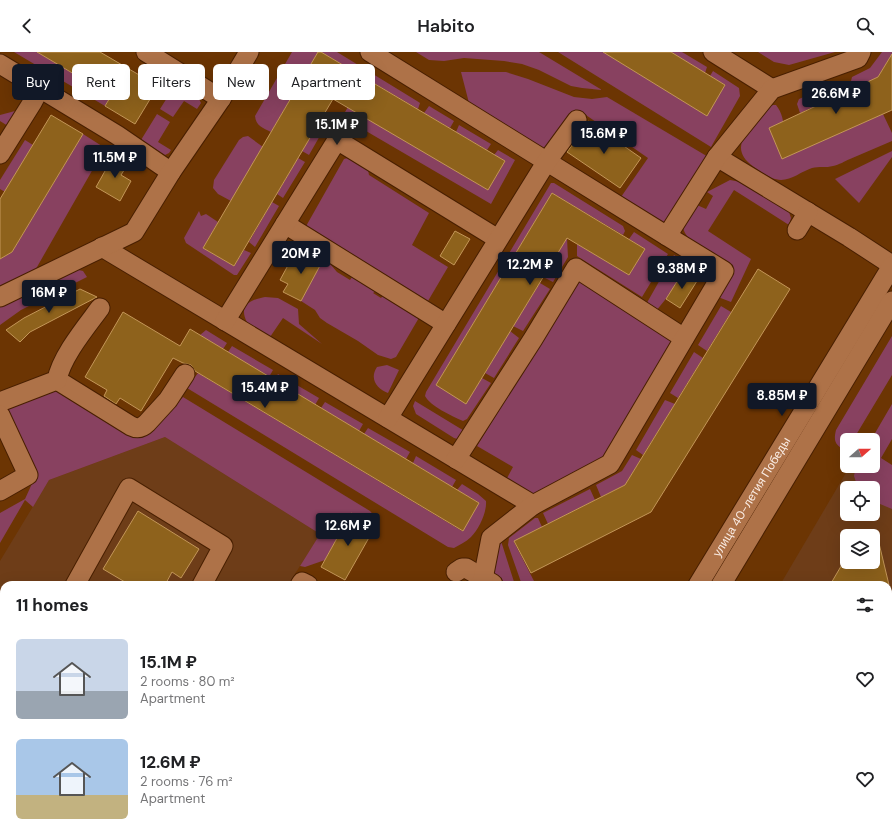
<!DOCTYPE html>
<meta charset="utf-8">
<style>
body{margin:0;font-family:"DM Sans",sans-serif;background:#f2f2f2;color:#202124;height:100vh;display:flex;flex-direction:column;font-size:15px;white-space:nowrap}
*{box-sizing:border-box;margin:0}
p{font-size:13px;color:#757577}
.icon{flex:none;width:22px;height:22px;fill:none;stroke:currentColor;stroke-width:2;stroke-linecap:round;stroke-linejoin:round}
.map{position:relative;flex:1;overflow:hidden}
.side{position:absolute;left:0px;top:529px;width:892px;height:256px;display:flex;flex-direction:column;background:#fff;border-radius:12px 12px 0 0;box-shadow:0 4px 16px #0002}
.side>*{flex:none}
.hud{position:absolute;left:12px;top:12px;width:400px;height:36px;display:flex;gap:8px}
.needle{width:26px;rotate:69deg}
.buttons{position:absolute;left:840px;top:381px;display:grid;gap:8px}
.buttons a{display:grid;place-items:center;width:40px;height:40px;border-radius:6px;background:#fff;box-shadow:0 4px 16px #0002;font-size:20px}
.price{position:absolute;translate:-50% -34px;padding:0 9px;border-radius:4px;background:#111827;color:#fff;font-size:13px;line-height:26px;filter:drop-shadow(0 1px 2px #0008)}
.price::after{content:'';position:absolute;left:50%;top:24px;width:12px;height:9px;margin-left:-6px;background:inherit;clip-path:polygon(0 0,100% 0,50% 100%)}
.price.on{background:#222;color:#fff}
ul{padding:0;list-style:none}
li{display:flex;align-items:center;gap:12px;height:100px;padding:0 16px}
li span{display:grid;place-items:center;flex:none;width:112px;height:80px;border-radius:6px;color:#555}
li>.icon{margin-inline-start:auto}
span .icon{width:48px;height:48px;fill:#fffc;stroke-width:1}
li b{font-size:17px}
h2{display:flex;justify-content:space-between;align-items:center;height:48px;padding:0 16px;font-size:17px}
.tag{padding:0 14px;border-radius:6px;background:#fff;box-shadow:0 4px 16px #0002;font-size:14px;line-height:36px}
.tag.on{background:#111827;color:#fff}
header{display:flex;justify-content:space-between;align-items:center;height:52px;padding:0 16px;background:#fff;font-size:18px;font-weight:600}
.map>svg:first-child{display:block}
.built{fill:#6e3d18;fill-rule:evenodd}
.green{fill:#884160}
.building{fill:#8e621c;stroke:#c39658}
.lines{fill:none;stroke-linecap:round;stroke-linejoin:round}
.minor-casing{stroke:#481f00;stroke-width:21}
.minor{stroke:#ae7248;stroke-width:19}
.labels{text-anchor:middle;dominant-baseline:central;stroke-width:3.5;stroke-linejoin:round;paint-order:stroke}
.street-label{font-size:12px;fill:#faece4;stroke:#6c3503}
</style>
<header><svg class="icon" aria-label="back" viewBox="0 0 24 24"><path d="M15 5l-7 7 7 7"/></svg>Habito<svg class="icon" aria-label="search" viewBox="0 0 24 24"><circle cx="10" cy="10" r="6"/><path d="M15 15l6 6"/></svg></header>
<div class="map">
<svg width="892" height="785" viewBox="0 0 892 785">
<rect width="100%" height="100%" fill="#6c3503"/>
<path class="built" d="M165,385L320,482L288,533H4V641L0,639V509L49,428Z
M850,414L892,440V618L888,615V533H780ZM847,436H873V462H847ZM847,484H873V510H847Z"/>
<path class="green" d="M14,0H37L111,44L105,54Z
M292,0H318L271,80C263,76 256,74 255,64Z
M321,0H337L417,49L420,51L418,57Z
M416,0H539L602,38L582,36L571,34L539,18L522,12L504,9L464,6L444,9L429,8Z
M558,0H603L706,63L725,33L710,24L713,19L739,36L740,44L711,95Z
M671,0H682L707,15L705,21Z
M758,0H835L789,13L774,10Z
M882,0H892V2L878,25L853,37L851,29L852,25L870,16Z
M461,20H506L528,27L574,45L592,47L607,45L710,106L666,175L621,145L648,106L583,61L546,101L469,51Z
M177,30L196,41L201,51L197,57L184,49L173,65L160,57Z
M839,30L842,32L846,40L800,61L797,52L799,47Z
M773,53H776C788,68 783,88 782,106L883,62L892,81V89C878,95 864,101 850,107C845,109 839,113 833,114C826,116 819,114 812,116C802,119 792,128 781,128C772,128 761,120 754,115C724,94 753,74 769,55Z
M429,54L454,69L450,76L424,61Z
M348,55L488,138L505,109L494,103L498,98L515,108L491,152L342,65Z
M15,59V61L8,74L0,69V63Z
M157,62L170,70L158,90L171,98L169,101L165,103L141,88Z
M323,64L329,68L309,103L302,99Z
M459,73L491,92L487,98L456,80Z
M83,82L105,96L33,222L0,238V207L12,200Z
M248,84L263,95L231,149L218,142L213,136L214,128L239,88L243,85Z
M25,88L33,93L5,140L0,137V128Z
M892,99V105L859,151L835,127Z
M351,105L368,118L369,123L429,161L412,193L448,215L428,249L305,176L344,107Z
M298,106L305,110L283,146L277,142Z
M730,128L746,131L789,160L791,166L789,173L734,138L708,179L751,207L731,250L718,245L731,216C719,208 683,190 683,174L697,153L706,157L713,144L707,140Z
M551,131H554L623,174L625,179L623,183L552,141L436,333L466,351L482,326L491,331L467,367L463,369C452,364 430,354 425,344L426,340Z
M272,150L279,154L255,195L249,190Z
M199,159L201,164L206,162L218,170L203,196L234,214L244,198L251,201L237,223H234L186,191L184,186Z
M634,180L668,202L642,245L577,204V192L629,223L645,197L629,187Z
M567,186L568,205L553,230L543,225Z
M674,203C677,205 682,208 683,212C687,222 664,249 657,258L644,256Z
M324,205L337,220L350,228L356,219L382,235L373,241L381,246L387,239L420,264L396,305L391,307L378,303L358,289L327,271L320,266L315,258L301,249Z
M74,217L83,219L87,225L21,258L0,273V253Z
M580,227L675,290L605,407L532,445L506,428L513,415L477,394Z
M540,231L550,237L523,279L513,274Z
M265,245L278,246L298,257L299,272L322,292L283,266L270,285C265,283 257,281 253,277C245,271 239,256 250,250C254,247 261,246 265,245Z
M721,254L731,260L707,299L698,293Z
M206,278L227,291L223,297L200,283Z
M510,279L519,286L494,326L485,321Z
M892,284V323L853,388H847V398L846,400C836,392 833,391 836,378Z
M232,294L273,318L269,325L228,300Z
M694,300L703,306L678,346L670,341Z
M387,313L399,318L388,341C377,337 369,327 377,315Z
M198,321L462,479L479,451L457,438L462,432L478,442L486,449C487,460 479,477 471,485C466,490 459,493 454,496L448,495L187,336Z
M278,322L319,346L315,353L274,328Z
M54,337L157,374L183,345L370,459C375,464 376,468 375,475L351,461L325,508L305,515L300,514L320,482L165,385L49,428L33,455L25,448L0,491V461L25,447L35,425L3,356Z
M665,348L675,352L643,403L636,398Z
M415,349L466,380L461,388L454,386L416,362L413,354Z
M325,350L363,372L359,379L321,356Z
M892,352V387L881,406L892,413V457L873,449V436H858L854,424L856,414H873V388H871Z
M368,376L410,400L406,407L364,382Z
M632,403L641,407L625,433L601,445L596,433L622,419Z
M416,404L456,428L452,435L413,411Z
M590,437L595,448L548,472L543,461Z
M535,466H538L542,475L514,490L536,533H522L508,493L509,486Z
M501,489L515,533H499L493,528L492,504Z
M237,781H361L359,785H234Z
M589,781H619L617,785H586Z"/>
<path class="building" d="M37,0H100L158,34L135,72L105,54L111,44Z
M318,0H321L505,109L488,138L333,47L234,214L203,196Z
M603,0H671L725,33L707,64Z
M892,2V58L782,107L769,76L878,25Z
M51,63L83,82L12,200L0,207V147Z
M588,69L641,106L620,136L567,100L586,74Z
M114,103L128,112L121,123L131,129L120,149L96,135Z
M552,141L645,197L629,223L567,186L466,352L436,333Z
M455,179L470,187L454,213L440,204Z
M306,198L323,208L301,249L283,240L288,232L280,228L292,206L300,210Z
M758,217L790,237L651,460L531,521L514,489L625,433Z
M683,220L697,229L680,256L666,247Z
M80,237L97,245L30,280L20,290L6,278L24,266Z
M123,260L180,294L190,277L479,451L463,479L195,319L191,313L183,311L173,306L141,359L120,346L116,352L104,344L107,338L85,325Z
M138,459L199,497L181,526L172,520L165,533H130L103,517Z
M351,461L375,475L345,528L321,515Z
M878,487L889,533H830L847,504V510H873V489Z"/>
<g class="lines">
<defs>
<g id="minor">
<path d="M146,0L221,47"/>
<path d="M370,0L667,184"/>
<path d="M713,0L772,37"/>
<path d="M0,12L117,83L171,120"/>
<path d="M0,102L32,51L40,36"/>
<path d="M717,105L849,185L892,213"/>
<path d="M285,172L446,272"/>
<path d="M797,178L808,160"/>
<path d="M102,195L533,453"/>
<path d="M0,245L134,180L171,120L221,47L249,0"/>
<path d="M225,269L337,88L498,187"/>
<path d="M57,328L131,374C137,377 142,376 147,371L168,348L185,322"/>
<path d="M0,350L57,328C61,305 86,275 100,256"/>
<path d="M0,363L28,423L0,439"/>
<path d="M388,366L547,109L577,68"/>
<path d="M456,407L533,287L576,216L684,286"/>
<path d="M456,520L462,516H466L493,532"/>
<path d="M75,533L129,436L223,494L202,533"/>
<path d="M300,533L302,530L308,533"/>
<path d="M480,533L483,527L491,486L533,453L610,412L724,219L667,184L717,105L772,37L858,6L861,0"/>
<path id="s1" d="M698,533L892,214"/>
<path d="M721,533L892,249"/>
<path d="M888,629L892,632"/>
<path d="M0,666L4,659"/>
<path d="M0,697L4,699"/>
<path d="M888,720L892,723"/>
<path d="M133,781L139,785"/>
<path d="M226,785L228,781"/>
<path d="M380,785L382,781"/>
<path d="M544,785L546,781"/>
<path d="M569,785L572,781"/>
<path d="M725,785L727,781"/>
</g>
</defs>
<use href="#minor" class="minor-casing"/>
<use href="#minor" class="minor"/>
</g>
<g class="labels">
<g class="street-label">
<text stroke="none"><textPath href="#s1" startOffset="103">улица 40-летия Победы</textPath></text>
</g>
</g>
</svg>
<div class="buttons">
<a><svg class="needle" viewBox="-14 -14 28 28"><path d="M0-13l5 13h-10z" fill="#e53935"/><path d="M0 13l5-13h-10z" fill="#757577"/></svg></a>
<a><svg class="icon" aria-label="locate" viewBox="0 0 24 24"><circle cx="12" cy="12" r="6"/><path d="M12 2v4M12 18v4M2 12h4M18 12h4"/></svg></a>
<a><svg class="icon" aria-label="layers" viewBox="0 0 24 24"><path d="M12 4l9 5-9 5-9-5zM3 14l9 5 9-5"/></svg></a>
</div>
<b class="price" style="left:836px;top:63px">26.6M ₽</b>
<b class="price on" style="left:337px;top:94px">15.1M ₽</b>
<b class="price" style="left:604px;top:103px">15.6M ₽</b>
<b class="price" style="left:115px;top:127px">11.5M ₽</b>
<b class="price" style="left:301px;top:223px">20M ₽</b>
<b class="price" style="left:530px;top:234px">12.2M ₽</b>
<b class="price" style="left:682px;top:238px">9.38M ₽</b>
<b class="price" style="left:49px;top:262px">16M ₽</b>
<b class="price" style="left:265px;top:357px">15.4M ₽</b>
<b class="price" style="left:782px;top:365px">8.85M ₽</b>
<b class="price" style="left:348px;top:495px">12.6M ₽</b>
<div class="hud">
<a class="tag on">Buy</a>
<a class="tag">Rent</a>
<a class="tag">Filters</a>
<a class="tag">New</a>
<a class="tag">Apartment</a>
</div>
<section class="side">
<h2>11 homes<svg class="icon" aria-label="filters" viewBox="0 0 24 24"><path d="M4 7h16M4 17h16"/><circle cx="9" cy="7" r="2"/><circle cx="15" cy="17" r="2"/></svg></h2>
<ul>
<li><span style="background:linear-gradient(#c9d6e8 65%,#9aa5b1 0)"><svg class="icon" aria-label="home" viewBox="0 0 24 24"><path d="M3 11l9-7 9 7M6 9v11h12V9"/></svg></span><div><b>15.1M ₽</b><p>2 rooms · 80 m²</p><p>Apartment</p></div><svg class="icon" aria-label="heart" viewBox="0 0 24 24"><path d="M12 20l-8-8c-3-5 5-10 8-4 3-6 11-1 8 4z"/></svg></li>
<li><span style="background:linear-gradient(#a9c7e8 70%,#c2b280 0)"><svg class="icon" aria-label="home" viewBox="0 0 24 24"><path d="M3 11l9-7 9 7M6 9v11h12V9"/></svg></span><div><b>12.6M ₽</b><p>2 rooms · 76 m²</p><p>Apartment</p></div><svg class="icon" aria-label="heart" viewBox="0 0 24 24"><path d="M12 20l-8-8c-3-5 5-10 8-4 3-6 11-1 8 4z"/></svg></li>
</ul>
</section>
</div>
